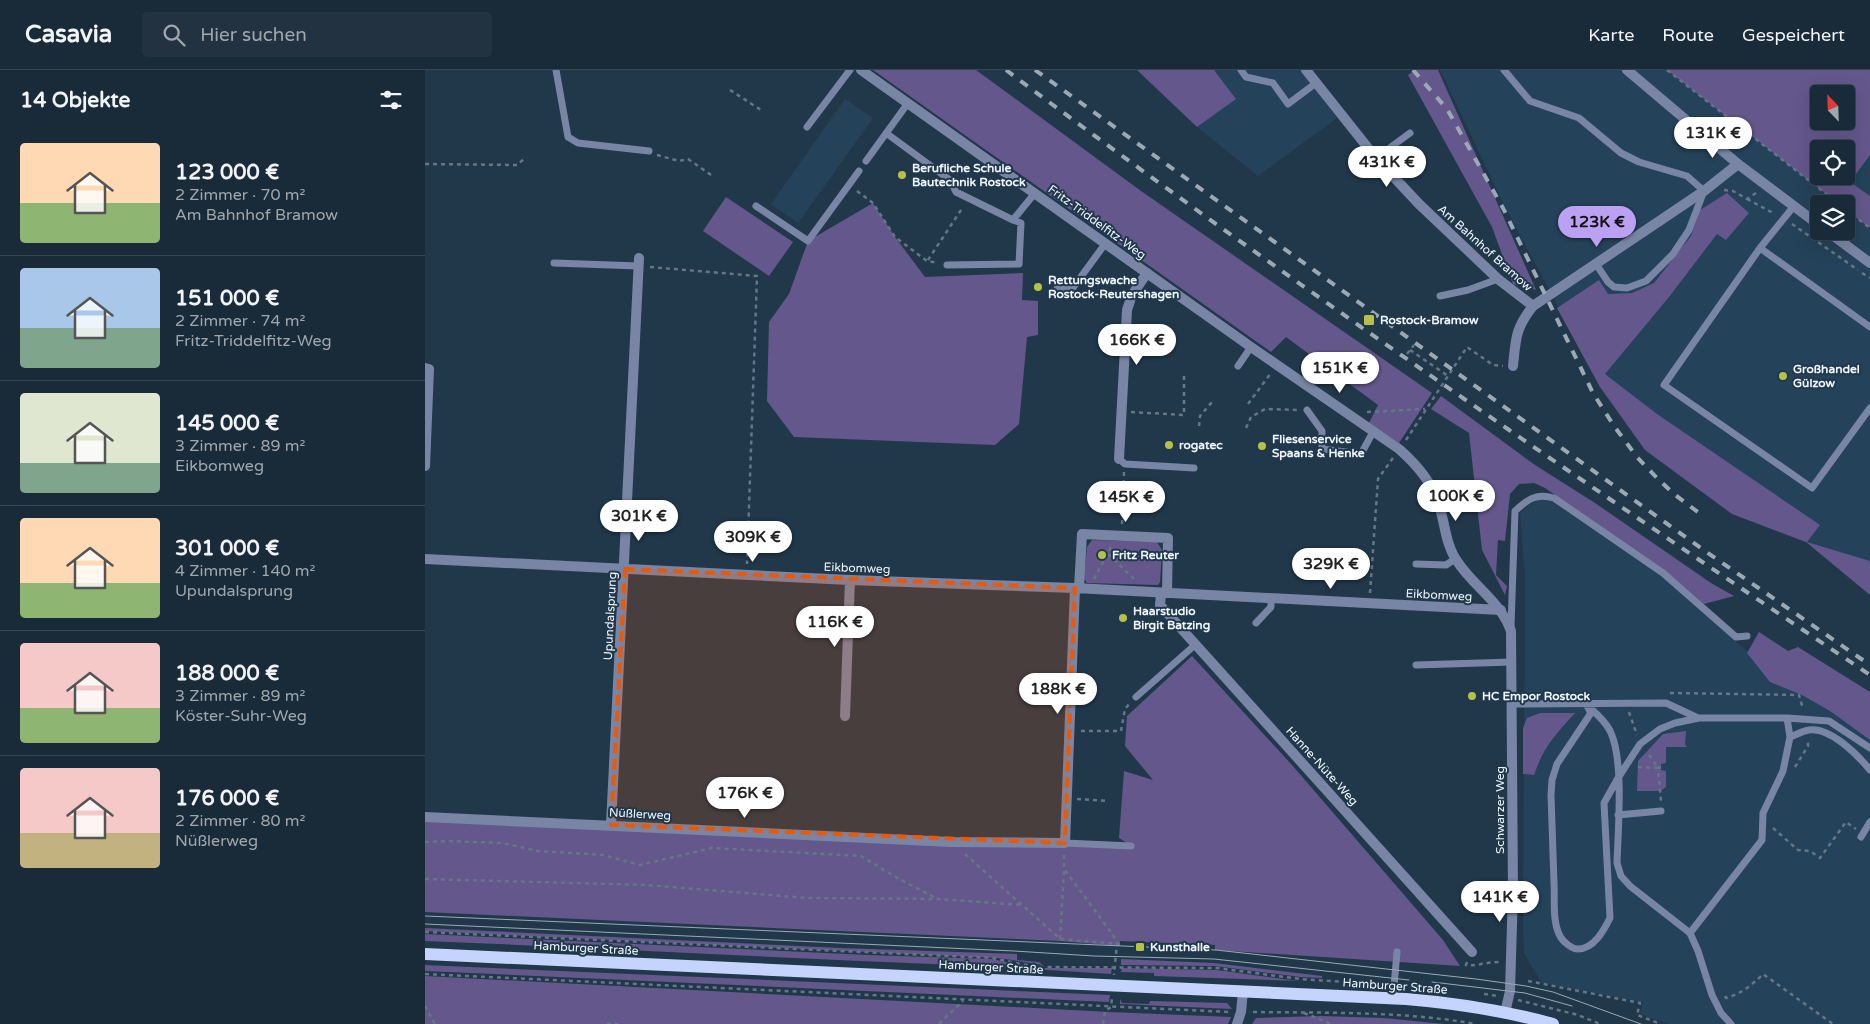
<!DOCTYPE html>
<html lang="de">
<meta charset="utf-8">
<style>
body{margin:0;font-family:"Varela Round",sans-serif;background:#223240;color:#f1f3f6;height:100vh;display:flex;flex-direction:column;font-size:19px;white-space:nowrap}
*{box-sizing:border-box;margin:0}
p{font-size:16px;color:#9fa7ae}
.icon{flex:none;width:28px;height:28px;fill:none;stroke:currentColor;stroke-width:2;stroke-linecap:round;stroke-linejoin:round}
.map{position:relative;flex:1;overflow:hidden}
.panel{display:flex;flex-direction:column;background:#192a38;width:425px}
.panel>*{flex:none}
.needle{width:32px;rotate:337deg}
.controls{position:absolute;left:1385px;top:15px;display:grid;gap:10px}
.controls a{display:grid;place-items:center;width:45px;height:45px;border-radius:5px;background:#192a38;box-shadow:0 5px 20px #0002,0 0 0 1px #374653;font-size:25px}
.price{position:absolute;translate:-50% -42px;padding:0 11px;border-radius:18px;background:#fff;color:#222;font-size:16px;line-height:32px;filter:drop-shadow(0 1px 2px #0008)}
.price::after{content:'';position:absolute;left:50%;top:30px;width:15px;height:11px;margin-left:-8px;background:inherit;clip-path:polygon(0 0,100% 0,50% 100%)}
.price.on{background:#bca0f2;color:#111}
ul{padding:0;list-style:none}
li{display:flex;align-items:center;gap:15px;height:125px;padding:0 20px}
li+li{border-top:1px solid #374653}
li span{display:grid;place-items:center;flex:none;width:140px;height:100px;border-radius:5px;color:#555}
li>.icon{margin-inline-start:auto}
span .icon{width:60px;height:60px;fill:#fffc;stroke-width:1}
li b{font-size:21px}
h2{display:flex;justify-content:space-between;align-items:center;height:60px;padding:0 20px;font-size:21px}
header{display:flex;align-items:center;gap:30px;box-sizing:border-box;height:70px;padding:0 25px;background:#192a38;border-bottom:1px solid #374653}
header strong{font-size:24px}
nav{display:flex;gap:28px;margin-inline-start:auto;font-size:18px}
.search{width:350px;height:45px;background:#223240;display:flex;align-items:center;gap:12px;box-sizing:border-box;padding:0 18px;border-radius:5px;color:#9fa7ae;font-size:19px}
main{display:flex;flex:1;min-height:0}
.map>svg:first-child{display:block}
.built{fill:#244259;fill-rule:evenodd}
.green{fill:#64578b;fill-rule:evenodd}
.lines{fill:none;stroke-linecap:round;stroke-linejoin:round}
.path{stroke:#657786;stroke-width:2.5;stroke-dasharray:4 4;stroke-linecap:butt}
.service{stroke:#7985a5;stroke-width:7}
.minor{stroke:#7985a5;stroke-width:10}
.tertiary{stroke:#7985a5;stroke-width:10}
.primary{stroke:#c5d4fc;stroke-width:12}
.tram{stroke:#9ba9b5;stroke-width:1}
.rail{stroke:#9ba9b5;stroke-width:4;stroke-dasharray:9 9;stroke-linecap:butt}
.marked{fill:#e8590c;fill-opacity:0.2;stroke:#e8590c;stroke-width:4;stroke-dasharray:10 6;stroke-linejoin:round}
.poi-dot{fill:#b6c148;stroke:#21384b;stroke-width:2}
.labels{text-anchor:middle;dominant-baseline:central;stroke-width:4;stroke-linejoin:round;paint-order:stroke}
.poi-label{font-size:12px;font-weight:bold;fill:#eef6fd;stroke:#21384b;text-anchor:start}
.street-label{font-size:12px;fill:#eef6fd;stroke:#21384b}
</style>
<header>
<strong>Casavia</strong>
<div class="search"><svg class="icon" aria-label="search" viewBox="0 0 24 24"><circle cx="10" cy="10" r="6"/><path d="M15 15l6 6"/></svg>Hier suchen</div>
<nav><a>Karte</a><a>Route</a><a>Gespeichert</a></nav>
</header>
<main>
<section class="panel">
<h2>14 Objekte<svg class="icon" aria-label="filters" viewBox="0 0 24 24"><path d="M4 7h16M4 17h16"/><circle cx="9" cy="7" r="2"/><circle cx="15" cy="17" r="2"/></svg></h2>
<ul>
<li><span style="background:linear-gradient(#ffd9b3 60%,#8fb573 0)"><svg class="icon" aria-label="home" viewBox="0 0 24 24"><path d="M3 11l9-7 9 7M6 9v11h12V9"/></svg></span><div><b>123 000 €</b><p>2 Zimmer · 70 m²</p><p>Am Bahnhof Bramow</p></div></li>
<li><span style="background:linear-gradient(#a9c7e8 60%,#7fa58c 0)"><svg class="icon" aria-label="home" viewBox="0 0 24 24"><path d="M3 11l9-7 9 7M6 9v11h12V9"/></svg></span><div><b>151 000 €</b><p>2 Zimmer · 74 m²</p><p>Fritz-Triddelfitz-Weg</p></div></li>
<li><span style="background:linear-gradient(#dfe7d0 70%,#7fa58c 0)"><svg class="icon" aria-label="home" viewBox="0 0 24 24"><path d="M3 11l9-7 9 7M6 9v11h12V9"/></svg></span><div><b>145 000 €</b><p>3 Zimmer · 89 m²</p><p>Eikbomweg</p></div></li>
<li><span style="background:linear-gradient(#ffd9b3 65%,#8fb573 0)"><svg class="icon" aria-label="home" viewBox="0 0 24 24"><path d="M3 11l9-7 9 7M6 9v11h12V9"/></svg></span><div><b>301 000 €</b><p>4 Zimmer · 140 m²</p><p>Upundalsprung</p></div></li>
<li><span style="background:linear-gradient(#f6c9c9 65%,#8fb573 0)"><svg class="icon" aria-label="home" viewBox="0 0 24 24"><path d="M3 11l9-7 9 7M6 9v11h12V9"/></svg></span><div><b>188 000 €</b><p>3 Zimmer · 89 m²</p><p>Köster-Suhr-Weg</p></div></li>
<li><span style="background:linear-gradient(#f6c9c9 65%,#c2b280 0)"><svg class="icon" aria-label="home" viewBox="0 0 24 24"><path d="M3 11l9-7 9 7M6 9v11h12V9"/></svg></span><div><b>176 000 €</b><p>2 Zimmer · 80 m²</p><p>Nüßlerweg</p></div></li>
</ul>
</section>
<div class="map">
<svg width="1445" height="954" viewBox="0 0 1445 954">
<rect width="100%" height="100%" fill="#21384b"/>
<path class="built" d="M789,0H876L912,48L833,106L772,57L810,29Z
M1015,0H1445V491L1381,472L1169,304L1080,137ZM1394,24H1421V51H1394ZM1394,79H1421V106H1394ZM1394,134H1421V161H1394Z
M420,29L448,48L373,153L346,134Z
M1120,427L1128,430L1236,505L1349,605L1445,660V954H1243L1215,944L1218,932L1117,913L1105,894L1099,882L1098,859L1100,507L1095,442L1108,432Z"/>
<path class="green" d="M448,0H551L716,121L1007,323L974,373L944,353L953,335L861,267L846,282Z
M712,0H789L811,29L772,57Z
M990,0H1013L1111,220L1088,214L1067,157L983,5Z
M1242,0H1445V85L1425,112L1445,126V158L1421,140V134H1414ZM1394,24H1421V51H1394ZM1394,79H1421V106H1394Z
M1302,123L1324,143L1301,170L1292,164L1244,227L1180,304L1232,344L1395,455L1382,472L1445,491V525L1381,472L1307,444L1220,380L1175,317L1132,238L1174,210L1183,224L1207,223L1229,213L1266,166L1275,140Z
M301,127L368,172L344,206L278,161Z
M448,133L470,167L500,207L598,203L597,230L613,231V265L602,267L594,354L570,375L369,367L342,331L344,252L364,224L383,171Z
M1016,326L1110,395L1170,433L1286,513L1309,526L1279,534L1245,505L1120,418L1109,413L1094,414L1085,424L1080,471L1073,470L1071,505L1082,516L1080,525L1057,480L1044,363L1006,339Z
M667,470L732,472L737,480L735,512L733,515L662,513L659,509L662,477Z
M1334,562L1363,581L1373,577L1445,622V670L1405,641L1377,625L1345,612L1322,583Z
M767,586L867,695L1018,870L1035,896L790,880V875L695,871V876L634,871L0,842V747L705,775L694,768L699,701L728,710L700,676L702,646Z
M1115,643H1150C1130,665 1119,676 1109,705L1098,704V658L1102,648Z
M1261,661L1260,674L1262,677H1241V693L1236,694V700L1241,701V717L1235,721H1212L1213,691L1238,664Z
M0,858L416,878L592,884V890L614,892L618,895L573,888L0,861Z
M0,864L443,885L567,889L595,895L618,898H687L686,904C635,901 583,897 532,895C354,888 177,878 0,871Z
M696,889L789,893L897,906V908L875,907L790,896L696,895Z
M0,895L685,925L684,932L0,901Z
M697,898L792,900L873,911L729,906V903L696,902Z
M0,906L684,942L806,947L803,954H0Z
M695,929L697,933L724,934L725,931L802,933L807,939L695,934Z
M896,946L959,948L1019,954H827L831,948Z"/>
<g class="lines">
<path class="path" d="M1242,0L1414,134
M305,20L336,40
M232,85L254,91L263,89L289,107
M0,94L92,95L100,88
M1299,120L1308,121L1322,129L1331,123
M432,121L448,133L470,167L502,191L513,193
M1322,129L1350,144
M1421,140L1445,158
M1367,154L1433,200
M503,190L538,137
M225,197L332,206L322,494
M1437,203L1445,208
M985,280L1023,306
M982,284L989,275
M823,334L846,303
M706,342L759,345V303
M942,342L1000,339
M774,356L775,346L787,332
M821,358L826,347L840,339L873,340
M981,370L1042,277L1068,295L1078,296
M697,454L699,402
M683,484L709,509
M669,509L686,477
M945,523L953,409L968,388
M1245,623L1374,625L1378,639
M1204,642L1212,665
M656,661H696L700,639L705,633
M1213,697L1233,698L1225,686L1221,684
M1236,697L1233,698L1236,731
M1370,697L1383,676V669
M652,729L682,731
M1348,758L1373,780L1385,781L1395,788L1421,752L1431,759
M0,772L23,771L77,773L113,781L178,785L215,795L287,778L436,786L474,809L513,829
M540,784L635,869L695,874
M639,785V799L688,865L692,873L689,905
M0,809L222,815L382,828L514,829L597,835
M0,862L568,888L595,894L618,897L792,898L875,909L939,913
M635,869L639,800
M1042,892L1041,895C1054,896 1061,892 1074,892
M0,904L805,942
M1103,911L1215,933L1212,945L1236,954
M1059,924L1073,926
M1300,926L1301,928C1316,924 1327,915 1338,904L1408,954
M1093,930L1153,945L1175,954
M0,936L10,954
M828,942C902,943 977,941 1051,954
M879,943L906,954
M182,954H193
M514,954L538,931
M678,954L680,941L686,937L687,928"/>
<path class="service" d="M131,0L143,67L153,73L224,81
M816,0L821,7L848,13L863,34L891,13
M1079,0L1105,31L1154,48L1196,83L1214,92L1262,106L1279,121L1264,160L1248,184L1221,211L1202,218L1189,217L1183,212L1171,194
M382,57L425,0
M461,63L525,110L531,122L588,150L610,123
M951,88L985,63
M441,91L483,33
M331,136L383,171L434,101
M1369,136L1335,178L1239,315L1387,418L1445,338
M1335,178L1445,257
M129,193L214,196
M522,195L594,194L596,153L588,150
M632,219H647L680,174
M1015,226L1043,220L1073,209
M813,296L826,277
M882,340L897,361V379L936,384L948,362
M694,389L700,394L769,398
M991,494L1021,495L1030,489
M831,553L846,537V529
M1086,556L1090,441C1103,429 1111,423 1129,428L1238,503L1311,567L1322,566
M991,595L1087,592
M711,627L771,574
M1087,634L1241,633L1273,648
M1161,634L1166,643L1132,694L1127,710L1126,725C1127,754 1128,784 1129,813C1130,830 1127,851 1135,866C1138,872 1147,879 1153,879C1169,879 1179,860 1185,848L1179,733L1193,708L1215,674L1235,659L1250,653L1274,648H1362L1365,667L1358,701L1338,743L1337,770L1265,863
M1164,637C1172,644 1182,653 1186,663C1199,692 1193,760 1192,793L1196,806L1205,816L1265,863L1273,881L1287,925L1296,943L1306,954
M1362,648L1404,651L1445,678
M1365,667C1371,665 1377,661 1384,660C1405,657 1432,684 1445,700
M1193,745L1236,741
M1436,767L1445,752
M640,773L706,776
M968,928L972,882"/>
<path class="minor" d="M881,0L951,88L994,134L1073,209L1108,236
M1088,296C1091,268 1090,259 1108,236L1279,121L1313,94
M0,298L4,299L0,396
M694,389L702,240L707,225L722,203
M0,489L425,510L650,518L1076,540
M654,518L657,464L743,468L742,523
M736,523L735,535L1047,882
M420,646L425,510
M0,747L526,772L640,773L650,518
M186,755L214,188
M812,954L816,942L818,921"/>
<path class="tertiary" d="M436,0L826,277L974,379C990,393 1006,411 1013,432C1020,451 1020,474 1032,491C1048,516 1076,532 1086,561L1088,821L1085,921L1080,943
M1202,0L1313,94L1394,155
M1402,161L1445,193"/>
<path class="primary" d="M0,884L981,929C1031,933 1080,941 1128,954"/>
<path class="tram" d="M0,846L791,880L1051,909L1101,916L1128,922L1216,954
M0,854L589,881L669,886L789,889L984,910
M1007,912L1100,923L1147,936"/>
<path class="rail" d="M581,0C863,211 1153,409 1445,605
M610,0L1280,481L1445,595
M988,0L1022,39L1078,138L1168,323L1189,356L1212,387L1233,409L1249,424L1278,446"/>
</g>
<path class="marked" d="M200,499L650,518L640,773L186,755Z"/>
<g class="poi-dot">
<circle cx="477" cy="105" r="5"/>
<circle cx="613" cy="217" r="5"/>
<rect x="938" y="244" width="12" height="12" rx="2.5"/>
<circle cx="1358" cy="306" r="5"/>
<circle cx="744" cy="375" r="5"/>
<circle cx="837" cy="376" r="5"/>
<circle cx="677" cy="485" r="5"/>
<circle cx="698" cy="548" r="5"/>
<circle cx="1047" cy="626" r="5"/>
<rect x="710" y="872" width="10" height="10" rx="2.5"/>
</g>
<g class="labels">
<g class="poi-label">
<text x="487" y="98">Berufliche Schule<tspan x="487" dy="14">Bautechnik Rostock</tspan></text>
<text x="623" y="210">Rettungswache<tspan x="623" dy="14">Rostock-Reutershagen</tspan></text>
<text x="955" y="250">Rostock-Bramow</text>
<text x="1368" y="299">Großhandel<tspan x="1368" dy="14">Gülzow</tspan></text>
<text x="847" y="369">Fliesenservice<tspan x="847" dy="14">Spaans &amp; Henke</tspan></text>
<text x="754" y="375">rogatec</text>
<text x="687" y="485">Fritz Reuter</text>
<text x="708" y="541">Haarstudio<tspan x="708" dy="14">Birgit Batzing</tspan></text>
<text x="1057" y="626">HC Empor Rostock</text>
<text x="725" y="877">Kunsthalle</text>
</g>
<g class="street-label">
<text transform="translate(672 152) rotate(36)">Fritz-Triddelfitz-Weg</text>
<text transform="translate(1060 178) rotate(42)">Am Bahnhof Bramow</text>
<text transform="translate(432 498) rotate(2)">Eikbomweg</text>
<text transform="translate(1014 525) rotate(3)">Eikbomweg</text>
<text transform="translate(185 546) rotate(-87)">Upundalsprung</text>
<text transform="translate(897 696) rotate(48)">Hanne-Nüte-Weg</text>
<text transform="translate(1075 740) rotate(-90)">Schwarzer Weg</text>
<text transform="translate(215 744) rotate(3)">Nüßlerweg</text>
<text transform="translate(161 878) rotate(3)">Hamburger Straße</text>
<text transform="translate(566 897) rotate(3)">Hamburger Straße</text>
<text transform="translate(970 916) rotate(4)">Hamburger Straße</text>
</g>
</g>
</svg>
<div class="controls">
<a><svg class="needle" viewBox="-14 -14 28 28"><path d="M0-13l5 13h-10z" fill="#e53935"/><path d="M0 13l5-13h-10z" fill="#9fa7ae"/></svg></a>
<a><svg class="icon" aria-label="locate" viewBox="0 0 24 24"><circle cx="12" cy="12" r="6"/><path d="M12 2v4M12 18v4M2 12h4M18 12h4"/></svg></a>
<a><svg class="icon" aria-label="layers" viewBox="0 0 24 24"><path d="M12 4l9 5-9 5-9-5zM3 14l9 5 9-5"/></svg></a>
</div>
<b class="price" style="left:1288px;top:89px">131K €</b>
<b class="price" style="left:962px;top:118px">431K €</b>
<b class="price on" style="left:1172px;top:178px">123K €</b>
<b class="price" style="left:712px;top:296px">166K €</b>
<b class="price" style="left:915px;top:324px">151K €</b>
<b class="price" style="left:1031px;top:452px">100K €</b>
<b class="price" style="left:701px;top:453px">145K €</b>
<b class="price" style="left:214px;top:472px">301K €</b>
<b class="price" style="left:328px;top:493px">309K €</b>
<b class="price" style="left:906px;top:520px">329K €</b>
<b class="price" style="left:410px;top:578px">116K €</b>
<b class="price" style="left:633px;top:645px">188K €</b>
<b class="price" style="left:320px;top:749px">176K €</b>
<b class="price" style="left:1075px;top:853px">141K €</b>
</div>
</main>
